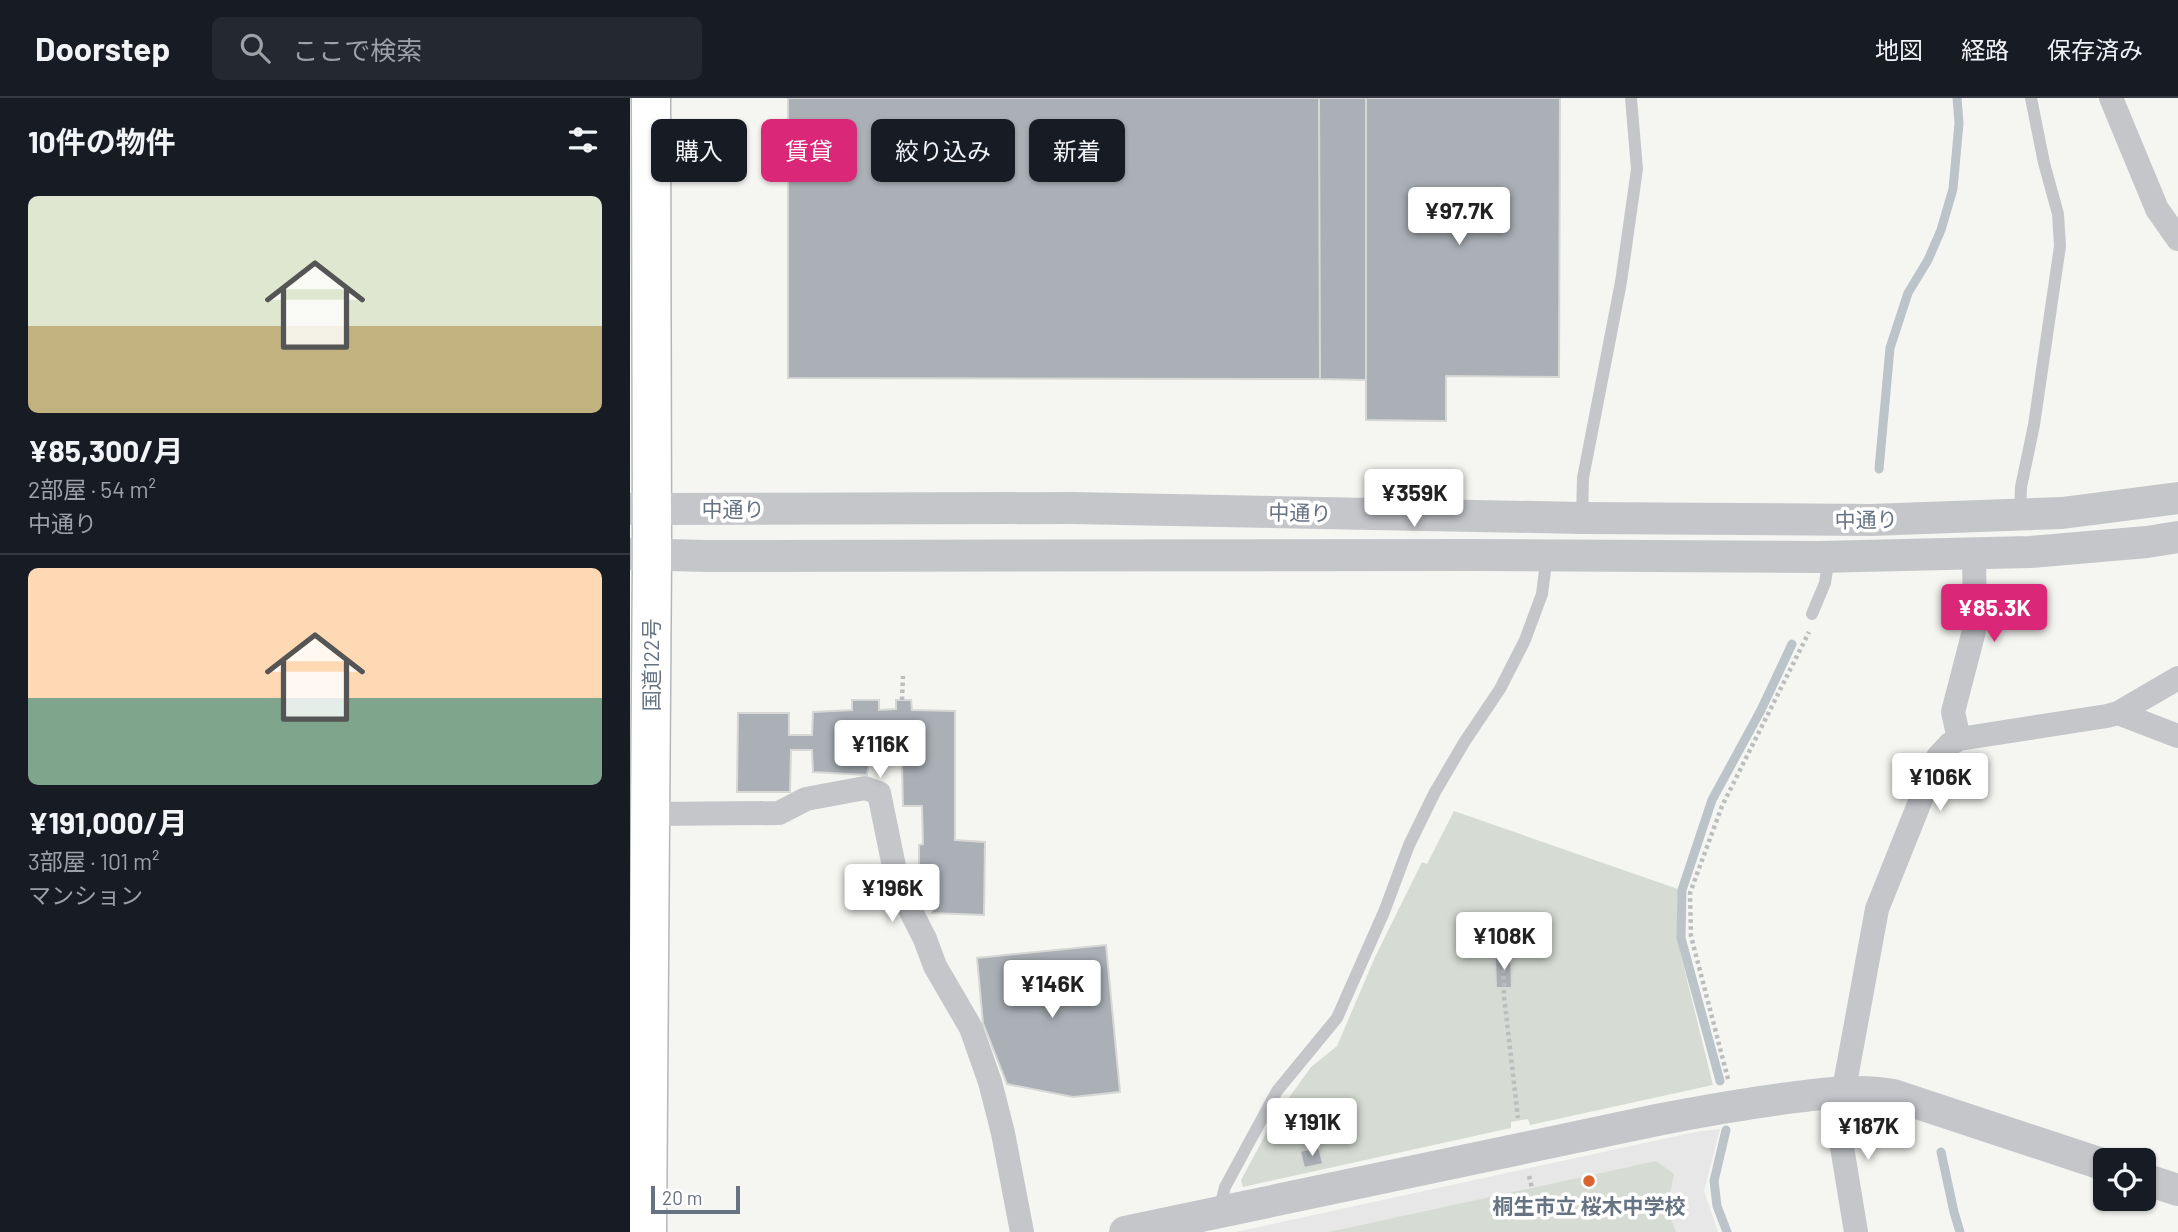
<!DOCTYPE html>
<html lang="ja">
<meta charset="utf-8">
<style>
body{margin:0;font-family:Barlow,"Noto Sans JP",sans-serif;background:#242831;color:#f1f3f6;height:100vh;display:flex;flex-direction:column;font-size:26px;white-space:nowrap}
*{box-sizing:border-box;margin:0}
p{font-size:23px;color:#9ea1a6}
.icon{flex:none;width:38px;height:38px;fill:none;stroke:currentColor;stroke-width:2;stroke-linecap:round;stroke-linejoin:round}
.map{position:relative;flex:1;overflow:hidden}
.side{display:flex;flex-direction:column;background:#171b24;width:630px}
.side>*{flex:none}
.hud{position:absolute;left:21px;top:21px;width:665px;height:63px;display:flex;gap:14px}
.buttons{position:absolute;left:1463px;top:1050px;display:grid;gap:14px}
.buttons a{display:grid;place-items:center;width:63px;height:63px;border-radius:10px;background:#171b24;box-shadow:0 2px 5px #0004;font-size:35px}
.scale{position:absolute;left:21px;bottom:18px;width:89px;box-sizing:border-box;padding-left:7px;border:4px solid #667382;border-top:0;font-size:19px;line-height:24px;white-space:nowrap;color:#667382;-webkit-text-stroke:5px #fff;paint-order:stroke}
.price{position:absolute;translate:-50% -60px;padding:0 16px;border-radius:7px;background:#fff;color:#222;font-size:23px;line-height:46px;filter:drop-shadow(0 2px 4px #0008)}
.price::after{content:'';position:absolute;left:50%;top:42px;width:21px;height:16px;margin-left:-10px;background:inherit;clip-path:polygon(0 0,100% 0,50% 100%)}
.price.selected{background:#db2777;color:#fff}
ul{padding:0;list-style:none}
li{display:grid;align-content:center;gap:14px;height:371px;padding:0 28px}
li+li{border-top:2px solid #363941}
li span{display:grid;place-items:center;height:217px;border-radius:10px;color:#555}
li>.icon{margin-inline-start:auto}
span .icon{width:126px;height:126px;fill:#fffc;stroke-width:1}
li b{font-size:30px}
h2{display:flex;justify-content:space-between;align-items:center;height:84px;padding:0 28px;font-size:30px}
.pill{padding:0 24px;border-radius:10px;background:#171b24;box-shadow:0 2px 5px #0004;font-size:24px;line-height:63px}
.pill.selected{background:#db2777;color:#fff}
header{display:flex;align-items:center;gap:42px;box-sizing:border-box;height:98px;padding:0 35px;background:#171b24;border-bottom:2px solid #363941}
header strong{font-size:33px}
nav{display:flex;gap:38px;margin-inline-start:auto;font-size:24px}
.search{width:490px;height:63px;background:#242831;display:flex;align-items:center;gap:18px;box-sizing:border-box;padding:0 24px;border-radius:10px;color:#9ea1a6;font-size:26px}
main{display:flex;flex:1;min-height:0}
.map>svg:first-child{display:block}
.built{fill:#e6e7e6}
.green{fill:#d6dcd3}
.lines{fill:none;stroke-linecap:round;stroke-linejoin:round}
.stream{stroke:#bbc4c9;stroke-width:9}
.building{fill:#aab0b6;stroke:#d7d7d5;stroke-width:2}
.trunk-casing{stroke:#b4b7ba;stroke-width:41}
.path{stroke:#bbbdbf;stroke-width:4.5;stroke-dasharray:3.5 3.5;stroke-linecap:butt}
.service{stroke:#c4c6ca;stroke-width:12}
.minor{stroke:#c4c6ca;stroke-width:24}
.tertiary{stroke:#c4c6ca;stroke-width:32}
.trunk{stroke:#fff;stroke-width:38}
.poi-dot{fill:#db642d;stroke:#fff;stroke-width:2.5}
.labels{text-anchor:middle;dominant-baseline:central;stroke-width:7;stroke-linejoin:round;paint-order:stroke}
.street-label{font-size:21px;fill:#667382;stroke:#fff}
.poi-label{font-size:21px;font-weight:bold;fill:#667382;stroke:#fff}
</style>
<header>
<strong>Doorstep</strong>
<div class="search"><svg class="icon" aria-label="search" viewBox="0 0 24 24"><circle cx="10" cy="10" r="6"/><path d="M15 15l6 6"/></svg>ここで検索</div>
<nav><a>地図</a><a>経路</a><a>保存済み</a></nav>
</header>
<main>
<section class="side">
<h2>10件の物件<svg class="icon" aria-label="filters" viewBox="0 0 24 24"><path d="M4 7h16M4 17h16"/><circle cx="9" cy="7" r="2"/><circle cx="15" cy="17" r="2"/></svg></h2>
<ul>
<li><span style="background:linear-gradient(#dfe7d0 60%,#c2b280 0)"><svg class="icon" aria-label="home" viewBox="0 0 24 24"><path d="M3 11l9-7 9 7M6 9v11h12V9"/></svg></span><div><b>¥85,300/月</b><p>2部屋 · 54 m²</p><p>中通り</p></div></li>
<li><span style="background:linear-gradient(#ffd9b3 60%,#7fa58c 0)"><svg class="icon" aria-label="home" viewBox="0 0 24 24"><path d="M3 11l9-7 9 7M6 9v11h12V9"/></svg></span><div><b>¥191,000/月</b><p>3部屋 · 101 m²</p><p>マンション</p></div></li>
</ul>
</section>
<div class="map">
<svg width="1548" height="1134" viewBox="0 0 1548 1134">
<rect width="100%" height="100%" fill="#f5f6f2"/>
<path class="built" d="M1090,1031L1074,1093L1088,1134H606L1065,1034Z"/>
<path class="green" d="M824,713L1048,791L1047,841L1083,987L900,1027L898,1021L881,1024V1030L613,1089L611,1082L645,1019L681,969L707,948L745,859L792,764L797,766Z
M1026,1063L1044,1076L1037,1111L1046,1134H699Z"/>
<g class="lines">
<path class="stream" d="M1249,371L1260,250L1278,195L1298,162L1311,132L1323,91L1329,25L1327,0
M1090,983L1051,840L1052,792L1082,702L1131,612L1162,546
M1096,1032L1084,1083L1087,1108L1097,1134
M1311,1054L1324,1114L1330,1134"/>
</g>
<path class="building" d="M158,0H689L690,281L158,280Z
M689,0H736V282L690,281Z
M736,0H930L929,279L816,278V323L736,322Z
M222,602H249V612L266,611V602H281L282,612L325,613V742L355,744L354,817L302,815L303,804L297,802V787H292V781H289V747L293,746L292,708H273L272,667H239L237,677L183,674L182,652H161L160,694H107L108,615H159V637H182L183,614L222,612Z
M864,823H882L884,850L866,851Z
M476,847L490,994L443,999L377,986L353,925L347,860Z
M865,858H881L882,890H866Z
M689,1049L693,1066L674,1070L670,1053Z"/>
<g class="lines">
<defs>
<path id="trunk" d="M17,1134L22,457L21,0"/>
</defs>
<use href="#trunk" class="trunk-casing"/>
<path class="path" d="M272,602L273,578
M873,829L874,898L888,1020
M1098,981L1061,838L1060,795L1092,708L1179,534
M899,1078L902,1090"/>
<path class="service" d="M1390,417L1391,389L1404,327L1430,148L1428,116L1414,65L1401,0
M952,420L953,380L991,184L1007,71L1001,0
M1182,516L1195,485L1199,459
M589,1113L595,1089L647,993L707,920L754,814L779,747L805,694L835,643L870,591L895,542L912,496L917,457"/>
<path class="minor" d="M1481,0L1527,111L1548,141
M1488,615L1548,638
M1329,641L1323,614L1345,529L1344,456
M19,716L149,715L176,701L235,690L249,695L268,788L295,841L305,868L341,930L360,984L373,1035L392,1134
M1226,1134L1210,1037V1013L1247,811L1308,659L1320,646L1329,641L1477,618L1488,615L1548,580"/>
<path class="tertiary" d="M0,411L442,410L952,420L1241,422L1432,415L1548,400
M0,456L76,458L842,457L1189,459L1400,454L1517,444L1548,439
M1514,1081L1548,1092
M495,1134L1027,1022C1073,1013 1119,1005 1166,999C1201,995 1228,991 1263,997L1475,1067"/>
<use href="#trunk" class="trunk"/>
</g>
<circle class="poi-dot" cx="959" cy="1083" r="7"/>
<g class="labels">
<g class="street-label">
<text x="103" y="410">中通り</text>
<text transform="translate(670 414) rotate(1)">中通り</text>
<text transform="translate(1236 421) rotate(-1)">中通り</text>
<text transform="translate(20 567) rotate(-90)">国道122号</text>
</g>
<g class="poi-label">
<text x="959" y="1107">桐生市立 桜木中学校</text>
</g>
</g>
</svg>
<div class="buttons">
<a><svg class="icon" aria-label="locate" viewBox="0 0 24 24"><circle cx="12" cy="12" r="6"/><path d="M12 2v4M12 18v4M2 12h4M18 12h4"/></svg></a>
</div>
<div class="scale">20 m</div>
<b class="price" style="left:829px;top:149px">¥97.7K</b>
<b class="price" style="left:784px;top:431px">¥359K</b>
<b class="price selected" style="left:1364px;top:546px">¥85.3K</b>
<b class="price" style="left:250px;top:682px">¥116K</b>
<b class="price" style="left:1310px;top:715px">¥106K</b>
<b class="price" style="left:262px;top:826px">¥196K</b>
<b class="price" style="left:874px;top:874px">¥108K</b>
<b class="price" style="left:422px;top:922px">¥146K</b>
<b class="price" style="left:682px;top:1060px">¥191K</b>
<b class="price" style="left:1238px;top:1064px">¥187K</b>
<div class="hud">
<a class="pill">購入</a>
<a class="pill selected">賃貸</a>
<a class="pill">絞り込み</a>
<a class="pill">新着</a>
</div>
</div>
</main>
